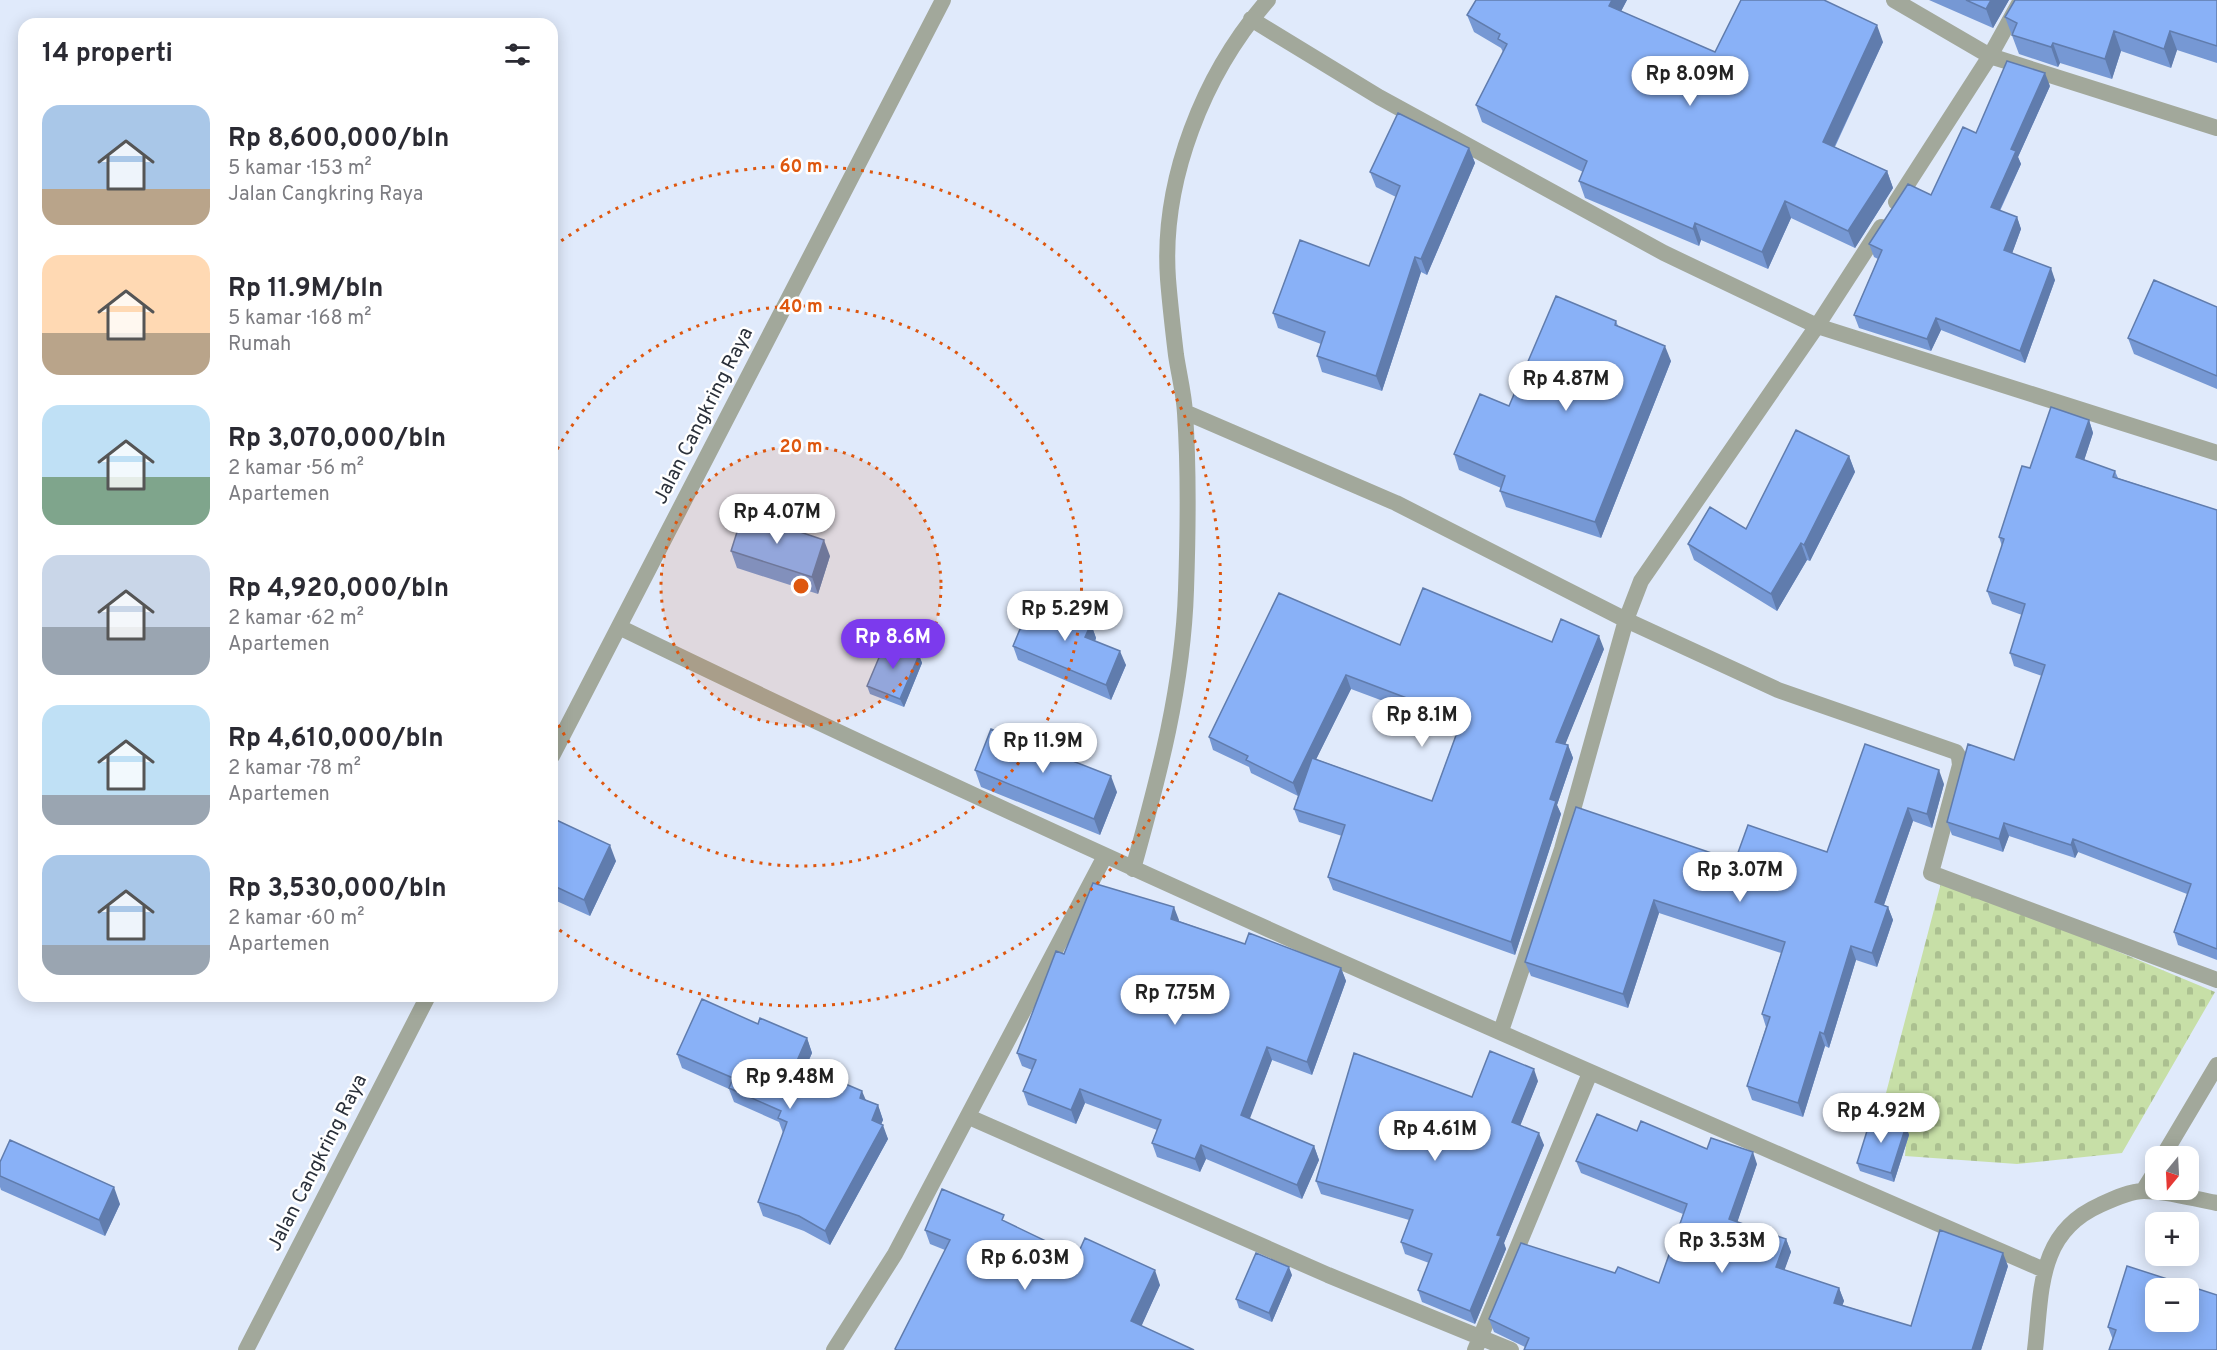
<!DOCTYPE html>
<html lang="id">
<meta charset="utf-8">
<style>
body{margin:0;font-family:Overpass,sans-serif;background:#f2f2f3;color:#2b2b33;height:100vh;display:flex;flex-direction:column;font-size:22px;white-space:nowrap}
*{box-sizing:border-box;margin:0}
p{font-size:20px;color:#7c7c81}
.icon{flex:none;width:33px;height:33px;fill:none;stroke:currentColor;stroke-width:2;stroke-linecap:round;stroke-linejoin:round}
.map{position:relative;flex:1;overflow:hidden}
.panel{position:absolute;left:18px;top:18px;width:540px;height:984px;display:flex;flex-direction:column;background:#fff;border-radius:18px;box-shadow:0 3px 15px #0003}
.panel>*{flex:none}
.needle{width:39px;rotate:198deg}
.controls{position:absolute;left:2145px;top:1146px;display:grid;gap:12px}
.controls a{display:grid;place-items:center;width:54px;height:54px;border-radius:12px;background:#fff;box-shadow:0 3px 15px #0003;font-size:30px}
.price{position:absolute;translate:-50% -51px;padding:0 14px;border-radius:21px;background:#fff;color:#222;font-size:20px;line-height:39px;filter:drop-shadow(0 2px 3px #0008)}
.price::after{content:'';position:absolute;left:50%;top:36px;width:18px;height:14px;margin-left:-9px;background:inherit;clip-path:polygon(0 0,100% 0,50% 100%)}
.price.on{background:#7c3aed;color:#fff}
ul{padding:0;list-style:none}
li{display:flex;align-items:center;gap:18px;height:150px;padding:0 24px}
li span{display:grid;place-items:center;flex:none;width:168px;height:120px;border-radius:18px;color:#555}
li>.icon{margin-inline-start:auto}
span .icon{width:72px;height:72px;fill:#fffc;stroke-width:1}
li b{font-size:26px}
h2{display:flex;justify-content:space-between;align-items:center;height:72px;padding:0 24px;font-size:26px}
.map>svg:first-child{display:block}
.cemetery{fill:url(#cemetery-stones)}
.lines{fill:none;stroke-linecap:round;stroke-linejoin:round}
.minor{stroke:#a2a89b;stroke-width:16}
.wall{fill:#7698d4;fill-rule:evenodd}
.shaded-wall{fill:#607cad}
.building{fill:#89b1f7;stroke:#607cad;stroke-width:1.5;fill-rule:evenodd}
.ring{fill:none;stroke:#de570e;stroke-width:3;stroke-dasharray:3 6}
.labels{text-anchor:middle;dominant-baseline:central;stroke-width:5;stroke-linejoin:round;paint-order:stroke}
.street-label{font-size:20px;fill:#2a303a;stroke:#fff}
.centre{fill:#de570e;stroke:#fff;stroke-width:3}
.ring-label{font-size:18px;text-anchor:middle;font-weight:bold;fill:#de570e;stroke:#fff;stroke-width:5;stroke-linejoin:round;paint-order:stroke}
</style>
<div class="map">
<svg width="2217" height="1350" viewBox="0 0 2217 1350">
<defs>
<pattern id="cemetery-stones" width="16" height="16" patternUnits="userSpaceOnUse" patternTransform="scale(1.5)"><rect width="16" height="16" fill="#c7dfa7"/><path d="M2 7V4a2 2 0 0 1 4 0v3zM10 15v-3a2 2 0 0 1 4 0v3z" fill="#abc090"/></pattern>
</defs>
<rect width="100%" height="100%" fill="#e0eafb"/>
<path class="cemetery" d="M1941,883L1968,889L2215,992L2122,1153L2017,1164L1905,1156L1907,1132L1880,1116Z"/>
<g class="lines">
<path class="minor" d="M1894,0L1990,56L2217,128
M1251,19L1379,97L1664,253L1817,326L2217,453
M1896,202L1990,56L2021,0
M1185,412L1396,503L1626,620L1778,690L1956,752L1959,757L1960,765L1931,873L2217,980
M619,627C1088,855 1566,1062 2044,1270
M552,756L943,0
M1133,869C1159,776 1183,686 1186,590C1188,532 1189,471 1185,413C1184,394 1179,375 1176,355C1173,330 1170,304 1168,279C1161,180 1204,73 1268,0
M1501,1031L1562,849L1626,620L1641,581L1817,326L1881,227
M969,1117L1328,1275L1511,1350
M2163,1156L2217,1065
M2143,1191L2156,1170
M246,1350L428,996
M834,1350L895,1254L1105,856
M1475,1350L1590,1073
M2035,1350C2042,1291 2037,1233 2100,1205C2113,1199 2130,1191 2144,1191C2168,1191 2194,1199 2217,1203"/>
</g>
<path class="wall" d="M1476,0H1627L1621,11L1715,52L1883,42L1835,147L1887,171L1893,188L1855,248L1791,218L1768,269L1701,240L1699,246L1585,198L1579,181L1583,172L1482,122L1476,105L1503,52L1501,48L1474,32L1467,15Z
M1929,0H2009L1993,28Z
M2217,0V63L2177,50L2171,68L2121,51L2112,79L2060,63L2058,67L2019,54L2005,17Z
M2050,86L2018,157L2021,164L2000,211L2017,217L2021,229L2012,253L2055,280L2025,363L1941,330L1931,351L1859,328L1854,315L1878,259L1874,257L1869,244L1931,195Z
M1469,148L1475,163L1427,275L1421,272L1382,391L1322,372L1317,356L1321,344L1278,328L1273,313L1369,266L1396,197L1376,187L1370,172Z
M2217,307V389L2134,354L2128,338Z
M1616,321L1618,326L1671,361L1601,538L1506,507L1500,491L1501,488L1459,470L1454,454L1509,406Z
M2089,420L2093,433L2084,460L2115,471L2118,478L2217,510V960L2178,945L2174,932L2187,894L2078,852L2075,858L2009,836L2003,852L1952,835L1947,822L2014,760L2042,676L2014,666L2010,653L2022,615L1992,604L1987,591L2002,546L1999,537L2030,468Z
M1849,456L1855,472L1810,561L1807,560L1777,611L1694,560L1688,544L1746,529Z
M731,551L830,556L818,594L737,568Z
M1091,624L1096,638L1095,641L1126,665L1111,700L1018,660L1013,646Z
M1552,642L1604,649L1565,744L1568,745L1573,758L1557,805L1561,814L1515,955L1333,890L1328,877L1342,836L1299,822L1294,809L1300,790L1298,796L1251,773L1249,767L1213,750L1209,737L1400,645ZM1351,689L1458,729L1432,801L1316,759Z
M919,655L922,663L904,707L870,694L867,686Z
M975,770L1117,792L1100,835L981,787Z
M1944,784L1932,828L1913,821L1884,905L1888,907L1893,920L1877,967L1856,960L1829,1048L1825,1046L1803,1117L1752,1100L1747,1086L1766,1027L1762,1014L1781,953L1659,913L1628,1008L1531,976L1525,962L1735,861L1827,852Z
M552,818L616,861L590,916L552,899Z
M1179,920V921L1245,944L1341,968L1346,981L1312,1075L1272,1060L1249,1119L1314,1146L1319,1160L1302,1199L1206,1159L1200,1172L1157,1157L1152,1143L1157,1130L1085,1103L1076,1124L1028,1105L1023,1091L1032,1070L1022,1066L1017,1053L1064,954Z
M758,1024L807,1038L812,1053L806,1067L866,1100L878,1105L883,1120L881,1124L888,1139L830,1245L804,1231L763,1216L758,1202L783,1133L779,1122L734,1102L729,1089L682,1068L677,1054Z
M1538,1081L1520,1125L1544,1145L1504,1243L1506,1249L1475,1324L1422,1302L1418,1290L1429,1263L1405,1254L1401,1242L1409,1220L1321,1194L1316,1181L1472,1097Z
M1906,1126L1909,1135L1894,1182L1860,1171L1857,1163Z
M1637,1131L1707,1149L1757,1164L1737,1222L1786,1239L1791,1252L1784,1270L1839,1288L1844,1301L1842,1305L1911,1326L2008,1266L1981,1350H1524L1525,1347L1494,1332L1489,1319L1615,1273L1659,1283L1683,1214L1581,1173L1576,1161Z
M0,1162L120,1204L105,1236L1,1190L0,1187Z
M1006,1222L1077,1256L1160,1285L1141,1326L1194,1350H895L945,1250L930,1244L925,1230Z
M1292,1275L1272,1322L1239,1308L1236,1299Z
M2217,1295L2113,1340L2108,1327Z"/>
<path class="shaded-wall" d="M1612,0H1627L1615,23L1609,6Z
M1991,0H2009L1993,28L1986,9Z
M1877,25L1883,42L1829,158L1823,142Z
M2114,31L2121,51L2112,79L2105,59Z
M2170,31L2177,50L2171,68L2164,49Z
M2053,43L2060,63L2058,67L2051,47Z
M2045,73L2050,86L2018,157L2021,164L1995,220L1991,207L2011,149Z
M1469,148L1475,163L1427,275L1421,259Z
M1887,171L1893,188L1855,248L1848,231Z
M1785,201L1791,218L1768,269L1762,252Z
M2017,217L2021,229L2009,262L2004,250Z
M1695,223L1701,240L1699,246L1693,229Z
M1415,257L1421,272L1382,391L1376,376Z
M2051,268L2055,280L2025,363L2020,351Z
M1936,318L1941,330L1931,351L1927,339Z
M1665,346L1671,361L1601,538L1595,522Z
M2089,420L2093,433L2081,470L2076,457Z
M1849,456L1855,472L1810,561L1804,545Z
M824,540L830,556L818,594L812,577Z
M1801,543L1807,560L1777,611L1771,594Z
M1091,624L1096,638L1091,652L1085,637Z
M1599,636L1604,649L1561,755L1556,742Z
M1120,651L1126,665L1111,700L1106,685Z
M919,655L922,663L904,707L900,699Z
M1346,675L1351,689L1298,796L1293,783Z
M1568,745L1573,758L1557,805L1561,814L1515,955L1511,942L1550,799Z
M1939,770L1944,784L1932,828L1927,814Z
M1111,776L1117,792L1100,835L1094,819Z
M1908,808L1913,821L1880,916L1875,902Z
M2004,823L2009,836L2003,852L1999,839Z
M2073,839L2078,852L2075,858L2071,845Z
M610,845L616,861L590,916L584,900Z
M1654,900L1659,913L1628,1008L1623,994Z
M1174,907L1179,920L1176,932L1171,919Z
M1888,907L1893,920L1877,967L1872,953Z
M1851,946L1856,960L1829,1048L1824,1034Z
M1341,968L1346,981L1312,1075L1307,1062Z
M1820,1032L1825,1046L1803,1117L1798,1103Z
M807,1038L812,1053L801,1078L796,1063Z
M1267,1047L1272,1060L1246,1129L1241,1115Z
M1534,1069L1538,1081L1517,1134L1512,1122Z
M1080,1089L1085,1103L1076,1124L1071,1110Z
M862,1091L868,1105L860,1098Z
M878,1105L883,1120L877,1134L872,1120Z
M883,1125L888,1139L830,1245L825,1231Z
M1906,1126L1909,1135L1894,1182L1891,1173Z
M1539,1133L1544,1145L1504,1243L1506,1249L1475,1324L1470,1311L1497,1235Z
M1201,1145L1206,1159L1200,1172L1195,1159Z
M1314,1146L1319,1160L1302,1199L1297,1185Z
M1753,1152L1757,1164L1734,1232L1729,1219Z
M114,1187L120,1204L105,1236L99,1220Z
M1786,1239L1791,1252L1781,1280L1776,1267Z
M2003,1253L2008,1266L1981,1350H1972Z
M1289,1267L1292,1275L1272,1322L1269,1313Z
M1155,1270L1160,1285L1137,1336L1131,1321Z
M1839,1288L1844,1301L1839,1315L1834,1303Z"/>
<path class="building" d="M1476,0H1612L1609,6L1715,52L1741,0H1824L1877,25L1823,142L1887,171L1848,231L1785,201L1762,252L1695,223L1693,229L1579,181L1587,161L1476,105L1507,44L1498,39L1500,34L1467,15Z
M1966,0H1991L1986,9Z
M2015,0H2217V46L2170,31L2164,49L2114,31L2105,59L2053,43L2051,47L2012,35L2017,23L2005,17Z
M2007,61L2045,73L2011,149L2016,151L1991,207L2017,217L2004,250L2051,268L2020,351L1936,318L1927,339L1854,315L1882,250L1869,244L1908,184L1931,195L1963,127L1976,133Z
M1398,113L1469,148L1421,259L1415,257L1376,376L1317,356L1325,332L1273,313L1300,240L1369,266L1400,186L1370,172Z
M2154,280L2217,307V376L2128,338Z
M1556,296L1616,321L1615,325L1665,346L1595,522L1500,491L1505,476L1454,454L1480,394L1509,406Z
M2051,407L2089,420L2076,457L2115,471L2113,477L2217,510V949L2174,932L2191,884L2073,839L2071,845L2004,823L1999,839L1947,822L1968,744L2014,760L2045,665L2010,653L2025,604L1987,591L2004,539L1999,537L2022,466L2030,468Z
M1796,430L1849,456L1804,545L1801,543L1771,594L1688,544L1710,507L1746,529Z
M743,513L824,540L812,577L731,551Z
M1423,588L1552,642L1561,619L1599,636L1556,742L1568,745L1550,799L1556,801L1511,942L1328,877L1345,825L1294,809L1312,758L1432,801L1462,719L1346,675L1293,783L1246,760L1248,756L1209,737L1279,593L1400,645Z
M1033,598L1091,624L1085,637L1120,651L1106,685L1013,646Z
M886,641L919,655L900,699L867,686Z
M991,729L1111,776L1094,819L975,770Z
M1865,744L1939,770L1927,814L1908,808L1875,902L1888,907L1872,953L1851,946L1824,1034L1820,1032L1798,1103L1747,1086L1770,1017L1762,1014L1785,942L1654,900L1623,994L1525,962L1576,807L1735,861L1748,825L1827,852Z
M552,818L610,845L584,900L552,885Z
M1093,883L1174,907L1171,919L1245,944L1249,933L1341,968L1307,1062L1267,1047L1241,1115L1314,1146L1297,1185L1201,1145L1195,1159L1152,1143L1161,1120L1080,1089L1071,1110L1023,1091L1036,1060L1017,1053L1056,951L1064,954Z
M702,999L758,1024L760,1018L807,1038L796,1063L862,1091L860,1098L878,1105L872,1120L883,1125L825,1231L799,1216L758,1202L787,1122L778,1118L781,1111L729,1088L733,1078L677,1054Z
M1490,1051L1534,1069L1512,1122L1539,1133L1497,1235L1501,1236L1470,1311L1418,1290L1432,1254L1401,1242L1413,1210L1316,1181L1354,1053L1472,1097Z
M1597,1114L1637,1131L1641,1121L1707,1149L1711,1138L1753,1152L1729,1219L1786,1239L1776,1267L1839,1288L1834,1303L1911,1326L1940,1230L2003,1253L1972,1350H1524L1529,1338L1489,1319L1521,1243L1615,1273L1618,1267L1659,1283L1687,1204L1576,1161Z
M1872,1115L1906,1126L1891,1173L1857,1163Z
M10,1140L114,1187L99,1220L0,1176V1162Z
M942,1189L1004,1215L1002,1220L1077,1256L1085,1238L1155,1270L1131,1321L1194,1350H897L895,1349L950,1240L925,1230Z
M1256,1253L1289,1267L1269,1313L1236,1299Z
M2127,1266L2217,1295V1350H2109L2116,1330L2108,1327ZM2156,1288H2188V1322H2156Z"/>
<circle cx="801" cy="586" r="140" fill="#de570e" fill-opacity=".12"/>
<g class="ring">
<circle cx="801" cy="586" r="140"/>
<path d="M553 457A280 280 0 1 1 553 715"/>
<path d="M554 246A420 420 0 1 1 554 926"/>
</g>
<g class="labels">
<g class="street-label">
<text transform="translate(704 416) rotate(-63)">Jalan Cangkring Raya</text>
<text transform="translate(318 1163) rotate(-63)">Jalan Cangkring Raya</text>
</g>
</g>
<circle cx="801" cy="586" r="9" class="centre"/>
<g class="ring-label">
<text x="801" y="172">60 m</text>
<text x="801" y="312">40 m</text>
<text x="801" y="452">20 m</text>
</g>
</svg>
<div class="controls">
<a><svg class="needle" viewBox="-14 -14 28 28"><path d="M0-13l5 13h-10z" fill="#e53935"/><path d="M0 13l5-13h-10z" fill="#7c7c81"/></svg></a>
<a>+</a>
<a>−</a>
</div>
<b class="price" style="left:1690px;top:107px">Rp 8.09M</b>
<b class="price" style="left:1566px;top:412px">Rp 4.87M</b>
<b class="price" style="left:777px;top:545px">Rp 4.07M</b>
<b class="price" style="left:1065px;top:642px">Rp 5.29M</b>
<b class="price on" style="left:893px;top:670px">Rp 8.6M</b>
<b class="price" style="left:1422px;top:748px">Rp 8.1M</b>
<b class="price" style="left:1043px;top:774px">Rp 11.9M</b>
<b class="price" style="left:1740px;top:903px">Rp 3.07M</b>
<b class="price" style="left:1175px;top:1026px">Rp 7.75M</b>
<b class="price" style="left:790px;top:1110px">Rp 9.48M</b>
<b class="price" style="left:1881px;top:1144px">Rp 4.92M</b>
<b class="price" style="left:1435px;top:1162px">Rp 4.61M</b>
<b class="price" style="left:1722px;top:1274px">Rp 3.53M</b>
<b class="price" style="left:1025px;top:1291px">Rp 6.03M</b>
<section class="panel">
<h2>14 properti<svg class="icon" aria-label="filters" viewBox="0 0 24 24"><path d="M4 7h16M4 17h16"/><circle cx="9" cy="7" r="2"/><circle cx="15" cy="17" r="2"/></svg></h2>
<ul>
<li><span style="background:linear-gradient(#a9c7e8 70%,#b9a48a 0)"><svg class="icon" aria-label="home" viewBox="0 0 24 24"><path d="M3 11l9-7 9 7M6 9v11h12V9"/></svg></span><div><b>Rp 8,600,000/bln</b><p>5 kamar · 153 m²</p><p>Jalan Cangkring Raya</p></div></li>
<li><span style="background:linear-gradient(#ffd9b3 65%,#b9a48a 0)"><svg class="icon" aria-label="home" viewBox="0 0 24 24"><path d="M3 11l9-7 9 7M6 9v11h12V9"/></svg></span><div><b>Rp 11.9M/bln</b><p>5 kamar · 168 m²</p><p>Rumah</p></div></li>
<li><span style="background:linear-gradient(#bfe0f5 60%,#7fa58c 0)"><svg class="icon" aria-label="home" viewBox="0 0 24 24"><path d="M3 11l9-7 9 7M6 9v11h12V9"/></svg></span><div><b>Rp 3,070,000/bln</b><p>2 kamar · 56 m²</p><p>Apartemen</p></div></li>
<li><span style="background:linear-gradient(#c9d6e8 60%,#9aa5b1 0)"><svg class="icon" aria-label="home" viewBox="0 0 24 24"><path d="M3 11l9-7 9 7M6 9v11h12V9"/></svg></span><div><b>Rp 4,920,000/bln</b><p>2 kamar · 62 m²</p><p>Apartemen</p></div></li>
<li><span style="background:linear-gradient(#bfe0f5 75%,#9aa5b1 0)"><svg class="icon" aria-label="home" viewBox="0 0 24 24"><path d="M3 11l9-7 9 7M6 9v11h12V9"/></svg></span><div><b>Rp 4,610,000/bln</b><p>2 kamar · 78 m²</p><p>Apartemen</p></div></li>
<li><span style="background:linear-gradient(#a9c7e8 75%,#9aa5b1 0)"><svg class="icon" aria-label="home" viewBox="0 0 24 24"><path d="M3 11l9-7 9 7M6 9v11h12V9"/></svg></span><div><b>Rp 3,530,000/bln</b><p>2 kamar · 60 m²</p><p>Apartemen</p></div></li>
</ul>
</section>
</div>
